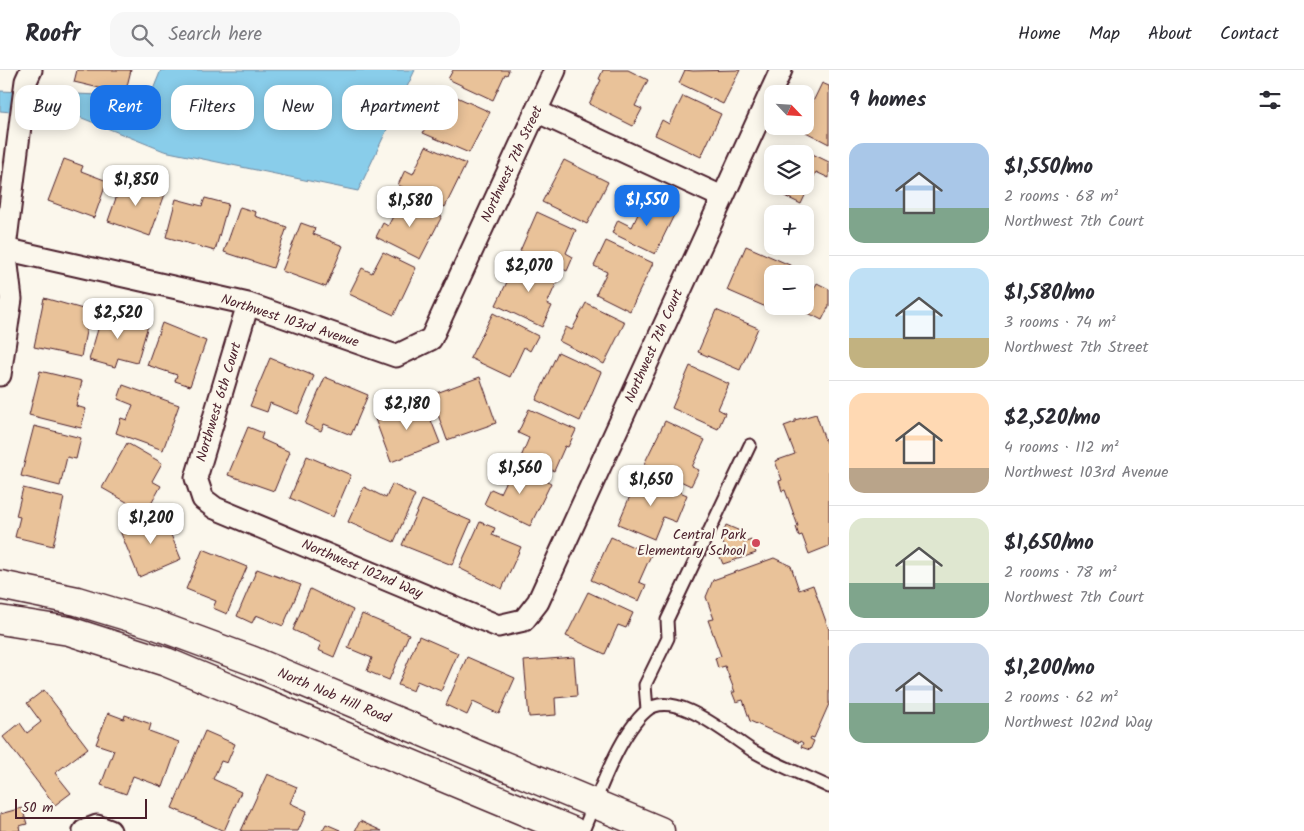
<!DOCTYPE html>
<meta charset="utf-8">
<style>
body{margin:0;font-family:Kalam,sans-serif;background:#f7f7f7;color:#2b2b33;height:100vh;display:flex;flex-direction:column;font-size:19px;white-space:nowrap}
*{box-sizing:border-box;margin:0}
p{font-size:16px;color:#7c7c81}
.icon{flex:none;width:28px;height:28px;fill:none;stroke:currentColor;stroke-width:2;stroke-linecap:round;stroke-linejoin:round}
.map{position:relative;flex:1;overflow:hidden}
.side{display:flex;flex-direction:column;background:#fff;width:475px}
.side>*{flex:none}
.banner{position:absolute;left:15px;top:15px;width:475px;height:45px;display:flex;gap:10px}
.needle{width:32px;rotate:115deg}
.tools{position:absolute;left:764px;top:15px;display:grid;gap:10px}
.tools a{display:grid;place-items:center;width:50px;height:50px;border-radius:10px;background:#fff;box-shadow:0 2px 12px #0003;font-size:25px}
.scale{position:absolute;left:15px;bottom:12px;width:132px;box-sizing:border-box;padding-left:5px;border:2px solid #4a1f2b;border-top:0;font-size:14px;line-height:18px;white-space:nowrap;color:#4a1f2b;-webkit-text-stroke:4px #fbf7ec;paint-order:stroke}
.price{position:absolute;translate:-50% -42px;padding:0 11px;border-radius:10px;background:#fff;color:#222;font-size:16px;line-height:32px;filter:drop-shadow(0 1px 2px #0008)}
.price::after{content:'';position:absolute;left:50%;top:30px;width:15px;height:11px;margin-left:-8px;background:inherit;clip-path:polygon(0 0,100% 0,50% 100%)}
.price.active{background:#1a73e8;color:#fff}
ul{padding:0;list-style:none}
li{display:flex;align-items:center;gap:15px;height:125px;padding:0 20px}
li+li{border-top:1px solid #e1e1e2}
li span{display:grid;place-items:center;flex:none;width:140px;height:100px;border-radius:15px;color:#555}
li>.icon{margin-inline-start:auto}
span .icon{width:60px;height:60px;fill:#fffc;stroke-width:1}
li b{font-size:21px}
h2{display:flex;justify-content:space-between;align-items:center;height:60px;padding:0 20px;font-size:21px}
.tag{padding:0 18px;border-radius:15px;background:#fff;box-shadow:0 2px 12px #0003;font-size:18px;line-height:45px}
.tag.active{background:#1a73e8;color:#fff}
header{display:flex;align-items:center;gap:30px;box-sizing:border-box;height:70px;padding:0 25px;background:#fff;border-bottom:1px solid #e1e1e2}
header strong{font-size:24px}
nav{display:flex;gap:28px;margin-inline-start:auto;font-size:18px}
.search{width:350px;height:45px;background:#f7f7f7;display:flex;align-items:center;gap:12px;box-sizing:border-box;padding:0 18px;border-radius:15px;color:#7c7c81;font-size:19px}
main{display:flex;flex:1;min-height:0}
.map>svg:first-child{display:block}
.water{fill:#89cdea;stroke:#70879e}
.building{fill:#e9c299;stroke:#4a1f2b}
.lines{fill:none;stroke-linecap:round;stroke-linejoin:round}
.service-casing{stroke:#4a1f2b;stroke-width:15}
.minor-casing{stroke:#4a1f2b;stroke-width:25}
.secondary-casing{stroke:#4a1f2b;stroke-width:31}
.service{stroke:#fbf7ec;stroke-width:11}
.minor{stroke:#fbf7ec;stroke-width:21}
.secondary{stroke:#fbf7ec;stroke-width:28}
.poi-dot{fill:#d1495b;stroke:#fbf7ec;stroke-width:2}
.labels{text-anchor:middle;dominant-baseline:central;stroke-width:4.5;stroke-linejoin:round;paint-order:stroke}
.street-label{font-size:14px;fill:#4a1f2b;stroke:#fbf7ec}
.poi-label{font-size:14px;fill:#4a1f2b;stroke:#fbf7ec;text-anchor:end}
</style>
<header>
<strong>Roofr</strong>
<div class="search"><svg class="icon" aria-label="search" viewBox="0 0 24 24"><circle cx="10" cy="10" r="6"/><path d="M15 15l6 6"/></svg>Search here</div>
<nav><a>Home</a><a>Map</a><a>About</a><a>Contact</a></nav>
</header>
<main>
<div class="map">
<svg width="829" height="761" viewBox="0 0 829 761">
<rect width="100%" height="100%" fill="#fbf7ec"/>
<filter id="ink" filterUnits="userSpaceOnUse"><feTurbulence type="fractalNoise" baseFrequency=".02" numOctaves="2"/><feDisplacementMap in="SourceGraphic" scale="10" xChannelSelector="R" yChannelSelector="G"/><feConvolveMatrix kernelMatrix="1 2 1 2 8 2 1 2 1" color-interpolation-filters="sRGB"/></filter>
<g filter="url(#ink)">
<path class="water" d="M161,0H415L358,121L164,81L82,48L0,41V21L150,27Z"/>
<path class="building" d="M77,0H131L125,24L74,12Z
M453,0H509L507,5L505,4L493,30L448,9Z
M603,0H628L648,10L635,36L642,39L633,56L589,34L601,10L599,9Z
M685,0L693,1L740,0L723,34L679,13Z
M822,13L829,16V74L800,59L801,56H805V48Z
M450,24L490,42L469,83L423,63L430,47L438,50Z
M683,26L721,44L701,87L655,65L662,50L669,54Z
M794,75L829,92V108L816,102L801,134L772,120L774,116H805V84H789Z
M426,76L466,94L445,137L398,115L405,100L413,104Z
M64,89L83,96L81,101L107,111L94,148L48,131Z
M564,90L608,112L587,154L542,132Z
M124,105L135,109L134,113L165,124L150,166L108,151Z
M403,127L442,146L420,189L376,167L383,153L388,156Z
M205,128L228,134L215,181L166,167L176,129L202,136Z
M645,129L675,143L655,184L612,163L618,150L632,157Z
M240,137L256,142L255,146L287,157L273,198L224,182Z
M537,142L576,160L566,183L573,187L567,201L520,181Z
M301,153L315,158L313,164L343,176L326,217L282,201Z
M606,171L653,193L630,241L596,224L607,202L594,196Z
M746,176L792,196L788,204H772V226L771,225L766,237L727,220Z
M383,182L416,198L394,245L349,224L362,198L372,203Z
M518,189L559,207L547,234L552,236L542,257L496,235Z
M817,213L829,219V236L822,250L804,241Z
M44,228L90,241L81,287L34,277Z
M586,233L625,252L604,294L559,271L566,257L572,260Z
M716,240L758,258L740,300L698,282Z
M103,242L131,250L132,247L149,252L137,293L118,288L115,297L89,290Z
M493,243L538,266L530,281L524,277L510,307L470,288Z
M162,253L206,271L190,316L175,311L177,305L147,295Z
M558,282L601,302L580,351L536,330Z
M270,288L314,306L298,344L270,333L267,342L250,336Z
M690,296L729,314L718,339L725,343L718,359L672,338Z
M40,301L82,311L76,336L86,339L81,358L29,345Z
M325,307L368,325L351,365L324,354L321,361L305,354Z
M480,307L496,353L447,370L431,325Z
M123,315L179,335L163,380L116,363L121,348L127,350L133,335L118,329Z
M423,330L440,373L391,392L375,349Z
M529,339L576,360L568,377L565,376L554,401L521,387L529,368L518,363Z
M816,344L826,373L829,372V476L809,484L802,465L799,466L796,457L798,456L785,420L782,421L779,411L782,410L775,391L795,384L784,356L795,352V350Z
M665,351L705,370L692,397L699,400L691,416L644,394Z
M34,356L81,368L76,389L67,387L60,416L21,406Z
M248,357L263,363L261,369L290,382L274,421L228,405Z
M127,373L162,393L152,411L161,416L146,443L102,418Z
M307,386L351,405L333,447L290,428Z
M514,394L551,413L530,456L484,434L491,419L500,423Z
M639,405L687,425L676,452L663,447L654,469L618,454Z
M392,414L415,425L394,472L348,452L364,417L386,428Z
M23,418L64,428L53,476L15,467L20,447L16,446Z
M422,430L471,451L452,495L402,475Z
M162,443L181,489L139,507L120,461Z
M480,452L495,458L492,465L521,477L502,519L459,498Z
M726,455L740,461L744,473L751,470L756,483L723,494L718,482L726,480L721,468Z
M611,467L651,485L639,512L646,515L639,531L591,510Z
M203,479L247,497L227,544L213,538L216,531L186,519Z
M774,488L791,496L799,520L813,515L829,560V634L814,668L811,667L810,669L814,671L810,680L801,677L803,673L800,671L799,673L750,651L743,630L736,632L732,622H735L725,596L718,598L715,588L721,586L708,550L714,549L706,527L713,510Z
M257,499L301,515L283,556L256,545L252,553L237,546Z
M310,519L353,540L334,587L318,580L321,573L293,560Z
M588,522L633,543L626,558L618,555L605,584L566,566Z
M362,544L409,564L389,610L367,601L372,588L348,578Z
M419,566L458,583L441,621L417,611L413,621L398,615Z
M467,587L515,608L499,644L473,632L467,645L446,635Z
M574,587L577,626L555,628L556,645L529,647L524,591Z
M44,620L88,678L55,703L71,723L55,735L3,667L20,653L27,663L41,652L27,633Z
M108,643L124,649L125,645L151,654L149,661L179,672L163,717L133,706L126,724L101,715L114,680L96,674Z
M205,661L235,674L227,693L221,691L213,709L241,722L224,761L172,738Z
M267,704L297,717L290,733L307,741L298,761H241Z
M22,738L27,754L19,756L20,761H0V744Z
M360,751L382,761H355Z
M326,754L340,760V761H322Z"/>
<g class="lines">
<defs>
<path id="service" d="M647,640L645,615L668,568L667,550L750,375
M583,761C597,728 619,664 646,641C674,617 730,667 753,681C777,695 804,705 829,717"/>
<path id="minor" d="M536,41L722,127
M0,178L248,234L396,286L431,269L555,0
M248,234L196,408L203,429L215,438L498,556L524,550L538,532L781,0
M0,305L11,229L5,178L21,48L26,11L31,0
M84,761L97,756L110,761"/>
<path id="secondary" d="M0,515L77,531L153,554L253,591L660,761
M0,550L69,561L166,592L572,761"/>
</defs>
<use href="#service" class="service-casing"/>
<use href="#minor" class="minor-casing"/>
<use href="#secondary" class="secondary-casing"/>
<use href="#service" class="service"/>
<use href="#minor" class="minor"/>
<use href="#secondary" class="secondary"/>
</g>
</g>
<circle class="poi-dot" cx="756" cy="473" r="5"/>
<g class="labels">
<g class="street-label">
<text transform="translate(512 94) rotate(-65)">Northwest 7th Street</text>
<text transform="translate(290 251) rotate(18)">Northwest 103rd Avenue</text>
<text transform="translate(654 276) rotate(-66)">Northwest 7th Court</text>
<text transform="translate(219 332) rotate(-73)">Northwest 6th Court</text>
<text transform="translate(362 499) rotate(23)">Northwest 102nd Way</text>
<text transform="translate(334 626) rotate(23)">North Nob Hill Road</text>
</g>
<g class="poi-label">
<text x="746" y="465">Central Park<tspan x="746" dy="16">Elementary School</tspan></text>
</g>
</g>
</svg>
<div class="tools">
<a><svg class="needle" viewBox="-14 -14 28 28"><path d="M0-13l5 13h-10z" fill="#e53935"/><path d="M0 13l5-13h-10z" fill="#7c7c81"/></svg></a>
<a><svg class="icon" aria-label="layers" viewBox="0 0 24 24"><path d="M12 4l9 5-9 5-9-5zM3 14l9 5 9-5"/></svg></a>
<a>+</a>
<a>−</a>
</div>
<div class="scale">50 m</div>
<b class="price" style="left:136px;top:137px">$1,850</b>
<b class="price active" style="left:647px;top:157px">$1,550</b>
<b class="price" style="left:410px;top:158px">$1,580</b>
<b class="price" style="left:529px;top:223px">$2,070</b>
<b class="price" style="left:118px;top:270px">$2,520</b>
<b class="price" style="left:407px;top:361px">$2,180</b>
<b class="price" style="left:520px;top:425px">$1,560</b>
<b class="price" style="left:651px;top:437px">$1,650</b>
<b class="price" style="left:151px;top:475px">$1,200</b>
<div class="banner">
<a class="tag">Buy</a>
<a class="tag active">Rent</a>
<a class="tag">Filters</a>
<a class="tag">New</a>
<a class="tag">Apartment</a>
</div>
</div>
<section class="side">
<h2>9 homes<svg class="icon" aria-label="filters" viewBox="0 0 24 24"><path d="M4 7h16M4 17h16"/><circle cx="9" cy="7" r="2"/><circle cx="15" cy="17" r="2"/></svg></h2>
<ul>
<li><span style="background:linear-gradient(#a9c7e8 65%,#7fa58c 0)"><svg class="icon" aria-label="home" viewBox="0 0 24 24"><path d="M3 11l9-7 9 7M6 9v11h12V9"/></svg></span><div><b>$1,550/mo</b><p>2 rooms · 68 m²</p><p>Northwest 7th Court</p></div></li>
<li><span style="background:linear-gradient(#bfe0f5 70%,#c2b280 0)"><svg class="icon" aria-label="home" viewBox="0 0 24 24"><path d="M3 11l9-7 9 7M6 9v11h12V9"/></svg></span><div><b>$1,580/mo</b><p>3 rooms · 74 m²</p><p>Northwest 7th Street</p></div></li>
<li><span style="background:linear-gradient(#ffd9b3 75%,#b9a48a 0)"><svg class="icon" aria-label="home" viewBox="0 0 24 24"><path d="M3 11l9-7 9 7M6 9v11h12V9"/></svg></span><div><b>$2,520/mo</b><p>4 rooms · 112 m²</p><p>Northwest 103rd Avenue</p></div></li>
<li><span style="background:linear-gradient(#dfe7d0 65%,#7fa58c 0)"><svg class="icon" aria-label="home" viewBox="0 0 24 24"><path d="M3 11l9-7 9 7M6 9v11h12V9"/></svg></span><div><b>$1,650/mo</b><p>2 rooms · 78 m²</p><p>Northwest 7th Court</p></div></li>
<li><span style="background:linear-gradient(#c9d6e8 60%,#7fa58c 0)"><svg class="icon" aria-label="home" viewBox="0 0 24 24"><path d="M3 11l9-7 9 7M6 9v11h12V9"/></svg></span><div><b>$1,200/mo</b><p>2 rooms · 62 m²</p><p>Northwest 102nd Way</p></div></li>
</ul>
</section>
</main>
